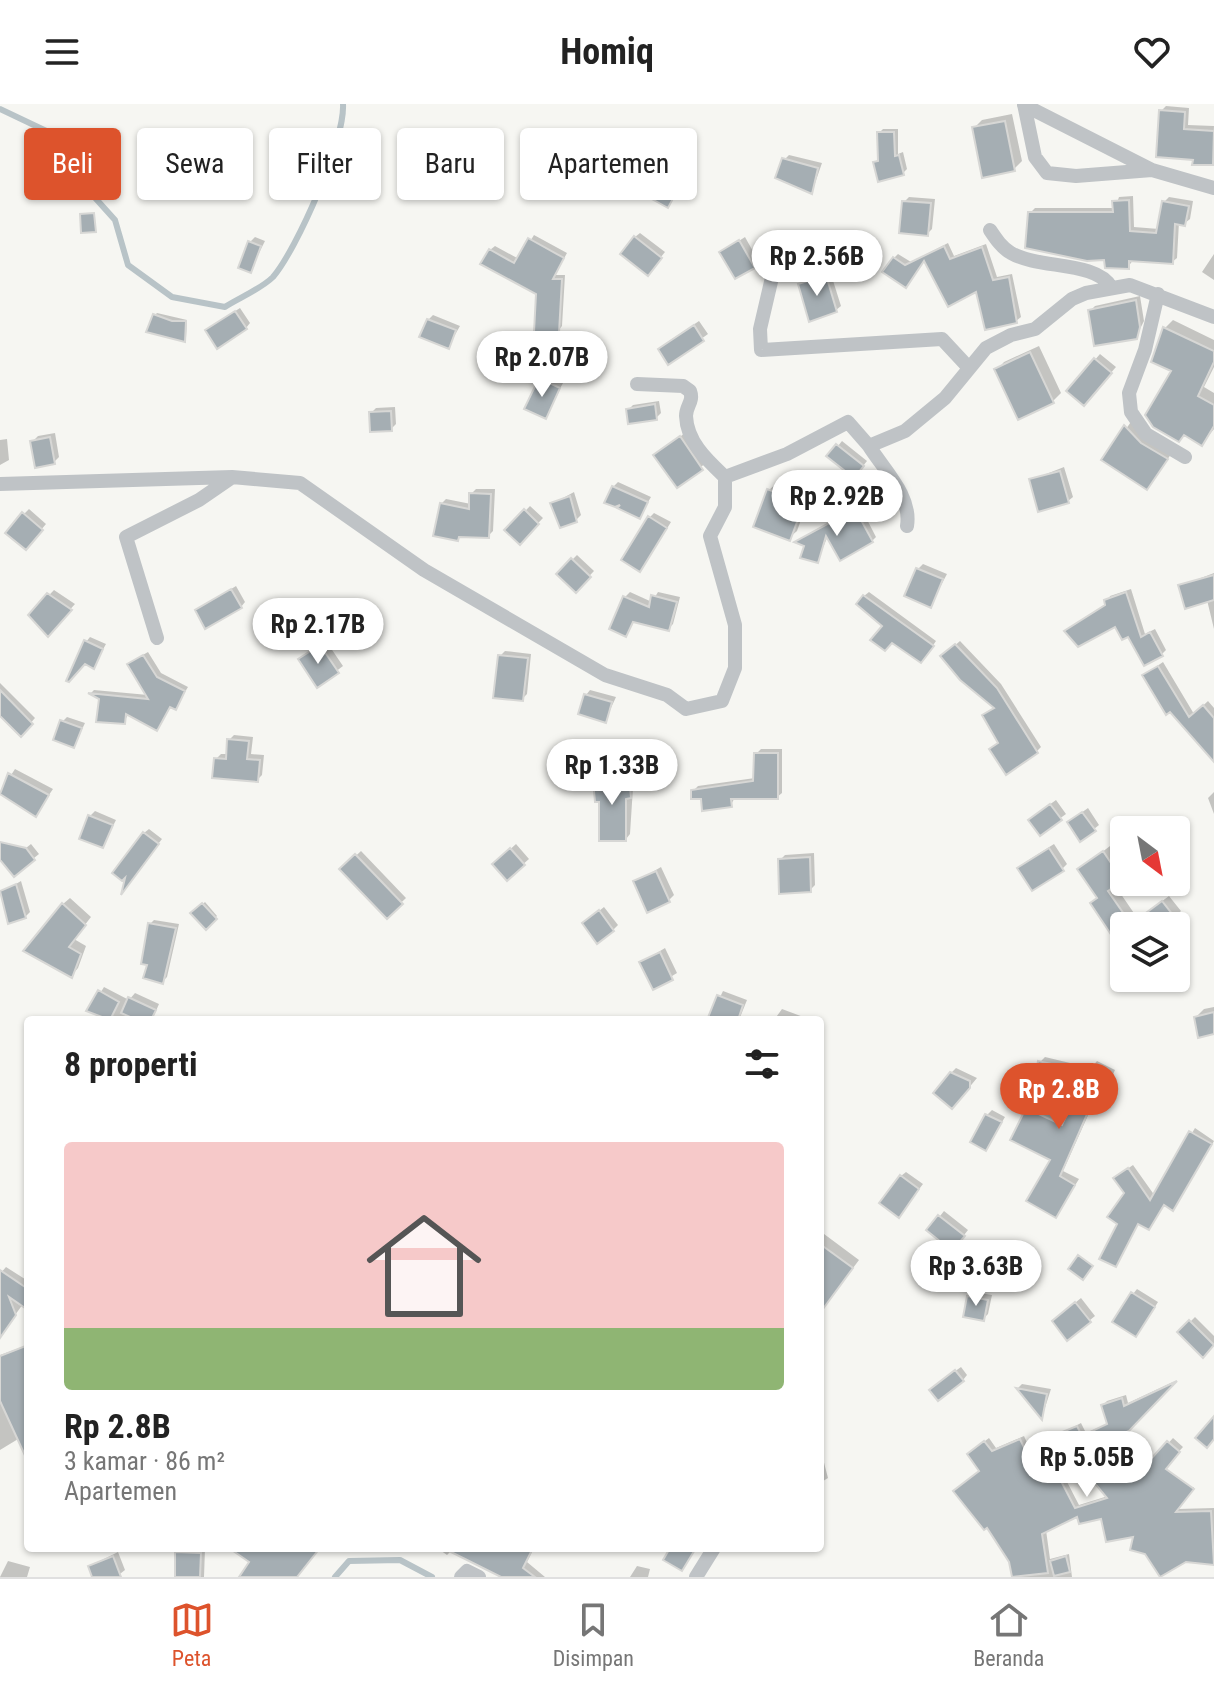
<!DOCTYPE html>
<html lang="id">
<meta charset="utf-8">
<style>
body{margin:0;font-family:"Roboto Condensed",sans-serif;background:#f2f2f2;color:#222;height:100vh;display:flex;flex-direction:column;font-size:30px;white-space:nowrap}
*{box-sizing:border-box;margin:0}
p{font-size:26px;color:#767676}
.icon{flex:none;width:44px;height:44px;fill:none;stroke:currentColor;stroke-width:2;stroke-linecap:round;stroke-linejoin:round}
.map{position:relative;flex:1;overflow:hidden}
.drawer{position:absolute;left:24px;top:912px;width:800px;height:536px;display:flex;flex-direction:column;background:#fff;border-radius:8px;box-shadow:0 2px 6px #0004}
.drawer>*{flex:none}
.guide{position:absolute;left:24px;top:24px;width:800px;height:72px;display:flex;gap:16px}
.needle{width:52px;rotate:148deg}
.controls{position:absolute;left:1110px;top:712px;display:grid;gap:16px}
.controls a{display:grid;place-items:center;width:80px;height:80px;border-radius:8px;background:#fff;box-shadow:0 2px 6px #0004;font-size:40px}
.price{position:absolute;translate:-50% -68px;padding:0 18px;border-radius:28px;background:#fff;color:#222;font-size:26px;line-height:52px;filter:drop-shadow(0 2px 4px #0008)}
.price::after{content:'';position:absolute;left:50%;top:48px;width:24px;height:18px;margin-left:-12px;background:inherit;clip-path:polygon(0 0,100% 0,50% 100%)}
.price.on{background:#dd532c;color:#fff}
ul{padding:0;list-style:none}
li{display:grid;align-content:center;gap:16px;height:424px;padding:0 40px}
li span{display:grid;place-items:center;height:248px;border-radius:8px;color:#555}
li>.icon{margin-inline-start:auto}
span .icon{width:144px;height:144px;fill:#fffc;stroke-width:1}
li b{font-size:34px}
h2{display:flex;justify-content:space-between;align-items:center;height:96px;padding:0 40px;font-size:34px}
.tag{padding:0 28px;border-radius:8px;background:#fff;box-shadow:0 2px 6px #0004;font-size:28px;line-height:72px}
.tag.on{background:#dd532c;color:#fff}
header{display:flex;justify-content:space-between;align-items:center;height:104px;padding:0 40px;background:#fff;font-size:36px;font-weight:700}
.menu{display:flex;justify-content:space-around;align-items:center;height:112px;border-top:2px solid #e0e0e0;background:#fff;font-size:22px;color:#767676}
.menu a{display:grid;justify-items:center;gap:4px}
.menu .on{color:#dd532c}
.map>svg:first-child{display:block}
.shadow{fill:#0003}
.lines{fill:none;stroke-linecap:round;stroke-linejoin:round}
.stream{stroke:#b8c3c7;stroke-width:6}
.building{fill:#a5aeb3;stroke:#d7d7d5;stroke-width:2}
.street{stroke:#bfc3c6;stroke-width:14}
</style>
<header><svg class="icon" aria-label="menu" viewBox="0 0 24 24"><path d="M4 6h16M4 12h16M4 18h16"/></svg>Homiq<svg class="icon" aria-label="heart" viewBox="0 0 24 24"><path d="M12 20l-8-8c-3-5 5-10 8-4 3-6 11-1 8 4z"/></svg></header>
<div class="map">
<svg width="1214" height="1473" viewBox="0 0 1214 1473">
<rect width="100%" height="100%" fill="#f6f6f2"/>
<path class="shadow" d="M1166,2L1189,4L1188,21L1214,22L1212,59L1195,54L1161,7Z
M1012,10L1022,57L1014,65L974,24L982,16Z
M883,25H898V50L903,48L907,65L903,69L875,58L880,54L879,29Z
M93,29L108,43L92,60L77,45Z
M789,51L822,59L812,88L784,56Z
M651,64L681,80L667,101L646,68Z
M1133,92L1134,123L1159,125L1164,98L1169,93L1193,97L1190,115L1185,119L1179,118L1177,154L1172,158L1133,156L1128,163L1105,154L1030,109L1035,104H1115L1119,93Z
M909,93L935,95L932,125L927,130L904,98Z
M640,129L665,148L652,164L635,133Z
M534,131L567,149L555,171H565L562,222L558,227L538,189L490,146L495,142L519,155Z
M255,133L265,137L250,167V138Z
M745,133L759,158L754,162L722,148Z
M948,139L954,152L986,140L997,173L1012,170L1021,213L1016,217L977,185L925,155L905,182L894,154L898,150L911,158Z
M1214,150V176L1202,168Z
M830,167L841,202L836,206L800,181Z
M1140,192L1144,217L1136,233L1090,207L1095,202Z
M240,204L250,219L246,224L212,222Z
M157,209L187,216L186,234L155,211Z
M433,211L460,222L448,243L428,216Z
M1173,216L1214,236V263L1204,283L1214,289V325L1202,340L1174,266L1154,257L1165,224Z
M699,217L708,230L669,258L665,240Z
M1039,242L1061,289L1053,297L997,266L1004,258Z
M1100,250L1116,263L1088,295L1068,287Z
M545,271L563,279L545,313L541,276Z
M659,297L661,309L656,314L628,306L633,301Z
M395,303L396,320L391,325L371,309L376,304Z
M1133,315L1174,346L1147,384L1104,356Z
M55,329L59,353L54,358L33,337L38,332Z
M685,329L706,359L677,381L661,347Z
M7,335L9,356L0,361V336Z
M842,337L867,357L859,367L838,342Z
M1064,363L1073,393L1068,397L1031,376Z
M618,378L651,393L640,412L613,383Z
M777,379L810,391L797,427L789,434L769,386Z
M476,385H495L493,427L488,432L461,431L457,435L441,400L446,395L471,400V390Z
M574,388L581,411L576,416L552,400Z
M530,402L543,414L520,438L507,426Z
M860,402L876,433L872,437L828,432L817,457L801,435Z
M29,405L46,420L30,439L24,410Z
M654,409L671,418L645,460L649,414Z
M577,451L594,467L576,486L558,470Z
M923,460L947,470L930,502L918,465Z
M1214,469V525L1207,496L1180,482Z
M236,482L245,498L241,503L197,506Z
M1131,485L1145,530L1155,525L1166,546L1162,550L1116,520L1071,523L1107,500L1110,492Z
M54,486L75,500L48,530L30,511Z
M630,488L652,498L658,488L680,493L673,520L669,524L634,516L625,531V493Z
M869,488L936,537L925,553L864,492Z
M90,533L106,540L94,562L85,558L86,538Z
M326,537L343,562L318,581L306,551Z
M960,537L1001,580L1041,643L1036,648L1000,639L996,603L943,552Z
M505,547L531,550L527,590L522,595L500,552Z
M148,548L161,569L188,583L175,604L129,609L124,618L91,589L94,586L148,591L134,556Z
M1163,558L1194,610L1208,597L1214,604V615L1191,629L1171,605L1150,567Z
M0,579L35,614L21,630L0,609Z
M590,586L616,593L605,617L586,591Z
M67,613L85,619L74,642L62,618Z
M234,631L253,633L251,650L264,651L262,671L257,676L216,655L221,650H228L229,636Z
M761,645H782V689L777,693H735L731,701L693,687L698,682L755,674L756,650Z
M15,665L53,685L36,710L0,688Z
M634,668L630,730L626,735L601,695L595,676L600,671Z
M1214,688V710L1208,694Z
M1056,696L1066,710L1040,729L1035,711Z
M1088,704L1099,721L1094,725L1074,714Z
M95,707L116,716L103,742L90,712Z
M149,725L162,735L124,784L144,729Z
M31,740L39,750L14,770L11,756Z
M516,740L529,755L507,774L494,760Z
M1054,740L1067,760L1062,765L1024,759Z
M1110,742L1124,763V773L1114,780L1138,815L1169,792L1181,807L1168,819L1170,822H1124V843L1099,793L1080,765Z
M361,747L406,794L387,812L342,765Z
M814,749L815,781L810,786L780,756L785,751Z
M661,763L674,791L669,796L635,778Z
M21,777L30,808L25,813L2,788Z
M70,794L91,813L74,835L86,842L78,864L72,871L63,800Z
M205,798L217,812L206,823L193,809Z
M604,803L618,821L613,826L589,815Z
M154,816L179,820L167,873L162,878L149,859L150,820Z
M665,844L677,869L654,883L642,858Z
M104,883L129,896L135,889L159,900L152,916H106L89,907Z
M723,887L747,896L739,916H709Z
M1214,903V928L1196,913L1204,905Z
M782,905L806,914L805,916H774Z
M1045,953L1091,964L1097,957L1115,966L1102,994L1094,998L1063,1067L1079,1075L1056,1112L1053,1055L1027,1005L1032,1000L1066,1017L1081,985L1040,958Z
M956,964L977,974L957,998L951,969Z
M992,1006L1005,1013L986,1045L987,1011Z
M1195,1024L1214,1037L1177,1100L1165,1099L1149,1124L1139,1118L1116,1160L1126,1089L1120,1070L1133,1061L1155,1092Z
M906,1068L923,1080L903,1106L901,1072Z
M944,1107L968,1126L957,1140L929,1126Z
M820,1127L859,1156L835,1188L820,1191Z
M6,1163L28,1177V1204L23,1200L0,1232V1170Z
M1137,1185L1158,1198L1141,1225L1133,1190Z
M974,1188L992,1191L988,1210L983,1215L969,1193Z
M1081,1194L1095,1212L1068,1234L1059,1212Z
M1195,1213L1214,1232V1241L1203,1252L1180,1228Z
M28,1241V1329L0,1346V1251Z
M961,1263L967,1271L963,1276L936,1281Z
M1173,1278L1128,1325L1091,1341L1120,1375L1133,1366L1138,1373L1173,1334L1183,1343L1148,1381L1194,1383L1178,1405L1214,1404V1459L1186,1456L1103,1413L1079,1410L1046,1426L1050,1455L1069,1450L1072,1473H1014L973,1346L989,1334L996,1344L1024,1332L1034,1354L1051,1347L1079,1401L1108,1392L1058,1331L1081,1319L1086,1329L1109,1319L1103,1301L1107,1297L1126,1291L1128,1299Z
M1022,1280L1051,1285L1042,1313L1018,1284Z
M820,1343L828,1374L820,1379Z
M437,1444H534L527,1458L545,1473H505L452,1446L447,1451Z
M182,1445H205L204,1473H177V1449Z
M118,1448L125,1466L116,1473H94L90,1462Z
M8,1457L30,1463L27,1473H0Z
M637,1462L650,1465L648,1473H630Z"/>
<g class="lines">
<path class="stream" d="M0,5L59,33L88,86L115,116L128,161L172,193L225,203C239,194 261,185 273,173C297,145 345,36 343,0
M335,1473L349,1457L400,1456L432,1473"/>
</g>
<path class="building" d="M1159,6L1185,8L1184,25L1214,27L1213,61H1192L1193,56L1156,53Z
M1005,17L1015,67L982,74L972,23Z
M877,28H894L895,52L899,51L904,71L878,78L873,58L878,57Z
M87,32L105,49L92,62L74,45Z
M782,54L818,64L812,90L775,74Z
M644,67L678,85L668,104L634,85Z
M1129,96L1130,127L1156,129L1162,97L1189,102L1185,122L1175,120L1173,160L1129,157V165L1105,164L1104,156L1087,157L1025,144L1028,108H1113L1112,97Z
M902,97L931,99L928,132L899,129Z
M94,109L96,128L81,129L80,110Z
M634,132L662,154L648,172L620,150Z
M528,134L564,154L553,175H562L559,229L534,228L536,190L480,160L489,145L514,159Z
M739,136L755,164L735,175L719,148Z
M248,137L261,142L251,169L238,164Z
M944,142L950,155L982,143L993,176L1009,173L1017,219L985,226L976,188L948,203L924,157L906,184L882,168L893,153L905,161Z
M826,171L837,208L809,218L798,180Z
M1136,196L1140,223L1137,235L1094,242L1088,206Z
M235,207L247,225L217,245L205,226Z
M153,210L172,217H186L185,238L146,228Z
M427,215L456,226L449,245L419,233Z
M694,221L704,237L668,261L658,245Z
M1163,223L1214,247V258L1198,292L1214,301V322L1202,342L1184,331L1179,338L1153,323L1145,311L1171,267L1151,258Z
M1030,248L1054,299L1018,316L994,265Z
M1094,254L1112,269L1084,302L1066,287Z
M539,274L560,284L546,315L524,305Z
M655,300L657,316L628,320L626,305Z
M391,307L392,327L370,328L369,308Z
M1124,321L1141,339L1168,355L1147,386L1101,356Z
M680,332L703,366L677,384L653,351Z
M50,333L55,360L35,364L30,337Z
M836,340L864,362L854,374L826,352Z
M1060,367L1069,399L1038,408L1029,375Z
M612,382L648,398L640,415L617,404L620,401L615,403L604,399Z
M767,385L804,399L790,437L753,423Z
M469,389L491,390L489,434L459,433L458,437L433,432L440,399L469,405Z
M570,392L577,418L560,424L550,399Z
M524,405L539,420L520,441L504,426Z
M855,405L873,438L840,457L826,432L818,459L800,454L804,442L794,438Z
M22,408L43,426L26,446L5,429Z
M648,412L667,424L640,468L621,456Z
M571,454L591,473L576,489L556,470Z
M916,464L943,475L931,504L904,492Z
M1214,471V496L1185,505L1178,481Z
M231,485L242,504L205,525L195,506Z
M1126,488L1141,533L1150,528L1163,552L1144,562L1128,533L1122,536L1115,523L1078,543L1064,527L1105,501L1104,496Z
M47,489L72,506L48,533L28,511Z
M651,491L677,498L669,527L633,518L626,533L609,525L623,492L649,503Z
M863,491L934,542L921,559L892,539L885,547L870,536L882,522L856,500Z
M84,536L103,545L94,565L85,560L69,578L66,577Z
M955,540L997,584L1038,649L1006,671L989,645L998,639L982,611L994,604L960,576L940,552Z
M320,541L339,569L317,584L298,555Z
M143,551L157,573L185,587L176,606L170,603L157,627L126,610L125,620L96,618L99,595L88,589L148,595L127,560Z
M498,551L528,554L523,597L493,594Z
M1158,562L1189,613L1203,601L1214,614V658L1170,608L1166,611L1142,571Z
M0,586L33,620L21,633L0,612Z
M584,590L612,598L606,619L578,610Z
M60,616L82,624L74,644L53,636Z
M227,635L249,637L247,655L260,656L258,678L212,674L214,654L226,655Z
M754,649H778V695H731L732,703L702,707L701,695H691V686L753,677Z
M8,669L49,691L36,713L0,690Z
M629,672L631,694L626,695V737H599V698H595L593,676Z
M1050,700L1062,716L1040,732L1028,716Z
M1082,708L1096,727L1080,738L1067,718Z
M88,711L113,721L103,744L79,735Z
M143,728L159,740L121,791L125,774L122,777L112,769Z
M0,738L26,744L35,756L14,773L0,756Z
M510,744L525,761L507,777L492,760Z
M1049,744L1064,767L1032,787L1017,764Z
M1103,747L1123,777L1108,787L1131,820L1162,797L1176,815L1167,822H1124V850L1090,799L1097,794L1077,765Z
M355,750L403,800L387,815L339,765Z
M810,753L811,788L779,790L778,755Z
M656,767L670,798L647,809L633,777Z
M16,780L26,814L8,820L0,787Z
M62,799L86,821L69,843L81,850L72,874L23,847Z
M202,799L217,815L206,826L190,809Z
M599,806L614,827L597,840L582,819Z
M148,819L176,824L163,880L143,874L147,861L141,860Z
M660,848L673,876L653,886L639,858Z
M98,886L119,898L110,916L86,907Z
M717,891L743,901L738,916H707Z
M128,893L156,906L151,916H137L121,909Z
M1214,908V930L1198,934L1194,913Z
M1038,957L1087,968L1090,961L1112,971L1097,1002L1092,999L1060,1072L1075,1081L1056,1114L1026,1097L1050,1056L1010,1036L1026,1004L1062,1021L1078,986L1035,976Z
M950,968L970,977V984L952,1005L933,989Z
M985,1010L1002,1018L986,1047L970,1038Z
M1189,1027L1212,1040L1173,1107L1164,1101L1149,1126L1138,1120L1116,1163L1099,1155L1117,1120L1107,1113L1124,1089L1113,1074L1128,1064L1150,1096Z
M900,1071L919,1085L899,1114L879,1099Z
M938,1111L965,1132L952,1147L926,1126Z
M820,1140L853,1164L820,1209Z
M1078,1151L1093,1162L1083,1176L1068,1165Z
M0,1166L28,1185V1206L9,1193L16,1211L0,1234Z
M1131,1188L1155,1203L1136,1233L1112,1218Z
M967,1192L988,1196L984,1217L963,1213Z
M1075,1198L1091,1218L1067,1237L1052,1217Z
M1189,1216L1214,1241L1203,1254L1177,1228Z
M28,1241V1358L0,1297V1252Z
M955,1266L964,1277L938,1297L929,1286Z
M1177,1277L1129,1327L1088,1345L1115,1378L1128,1369L1133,1375L1167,1337L1180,1348L1166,1365L1194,1385L1176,1408L1211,1407L1214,1461L1186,1458L1160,1473L1145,1450L1130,1446L1133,1433L1106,1438L1101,1415L1079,1420L1077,1413L1042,1430L1048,1469L1012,1473L1009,1458L987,1424L984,1426L953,1387L979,1367L967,1350L984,1337L992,1347L1020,1335L1030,1356L1047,1350L1075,1404L1107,1394L1055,1331L1077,1322L1082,1332L1107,1320L1101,1301L1122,1294L1124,1302Z
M1016,1284L1047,1290L1042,1316Z
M1214,1312V1335L1207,1344L1195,1334Z
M229,1444H320L297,1473H239L249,1458Z
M443,1444H533L523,1464L535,1473H501Z
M670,1444H696L682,1467L663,1456Z
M175,1448L201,1449L200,1473H175Z
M113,1452L121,1473H92L88,1462Z
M1066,1452L1070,1468L1054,1472L1050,1457Z"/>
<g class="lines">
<path class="street" d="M1024,0L1035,53L1047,69L1076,72L1152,66L1214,84
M1024,1L1152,66
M990,126C996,135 1002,144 1011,149C1038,165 1096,157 1111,183
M777,152L760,225L761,246L942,235L969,264
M1158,190L1145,246L1129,289L1131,308L1146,330L1185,353
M637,280L683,282L690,287C694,298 686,301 686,312C687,338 707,356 725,373
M869,342C884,366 912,392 907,422
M0,380L232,373L300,379L424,466L605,571L667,591L686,605L722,597L735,564V521L710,432L725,403V373L787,350L848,318L869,342L905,327L945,294L986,244L1011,231L1035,225L1072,195L1086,189L1130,181L1214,213
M157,534L126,433L199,396L231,374
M461,1473L467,1467L479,1473
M696,1473L714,1444"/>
</g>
</svg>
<div class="controls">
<a><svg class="needle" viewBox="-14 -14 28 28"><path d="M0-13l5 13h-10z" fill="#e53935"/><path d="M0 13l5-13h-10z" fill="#767676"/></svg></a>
<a><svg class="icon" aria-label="layers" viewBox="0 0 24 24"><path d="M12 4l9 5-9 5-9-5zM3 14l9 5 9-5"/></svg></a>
</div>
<b class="price" style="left:817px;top:194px">Rp 2.56B</b>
<b class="price" style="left:542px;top:295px">Rp 2.07B</b>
<b class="price" style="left:837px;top:434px">Rp 2.92B</b>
<b class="price" style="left:318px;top:562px">Rp 2.17B</b>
<b class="price" style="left:612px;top:703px">Rp 1.33B</b>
<b class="price on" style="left:1059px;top:1027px">Rp 2.8B</b>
<b class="price" style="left:976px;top:1204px">Rp 3.63B</b>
<b class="price" style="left:1087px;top:1395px">Rp 5.05B</b>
<div class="guide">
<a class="tag on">Beli</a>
<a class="tag">Sewa</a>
<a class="tag">Filter</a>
<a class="tag">Baru</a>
<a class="tag">Apartemen</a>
</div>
<section class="drawer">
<h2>8 properti<svg class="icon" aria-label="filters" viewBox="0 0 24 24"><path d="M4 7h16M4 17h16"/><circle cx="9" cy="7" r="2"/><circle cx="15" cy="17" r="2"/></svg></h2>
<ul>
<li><span style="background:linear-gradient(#f6c9c9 75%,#8fb573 0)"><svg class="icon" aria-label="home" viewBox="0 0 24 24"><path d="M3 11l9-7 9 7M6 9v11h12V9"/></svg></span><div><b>Rp 2.8B</b><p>3 kamar · 86 m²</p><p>Apartemen</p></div></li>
</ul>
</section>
</div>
<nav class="menu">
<a class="on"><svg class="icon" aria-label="map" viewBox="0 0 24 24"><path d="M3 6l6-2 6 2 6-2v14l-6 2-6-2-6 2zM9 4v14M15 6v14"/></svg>Peta</a>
<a><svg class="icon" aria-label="saved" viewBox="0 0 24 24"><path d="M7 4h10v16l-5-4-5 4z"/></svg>Disimpan</a>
<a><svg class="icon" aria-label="home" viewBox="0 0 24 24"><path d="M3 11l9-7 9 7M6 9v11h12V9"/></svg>Beranda</a>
</nav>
